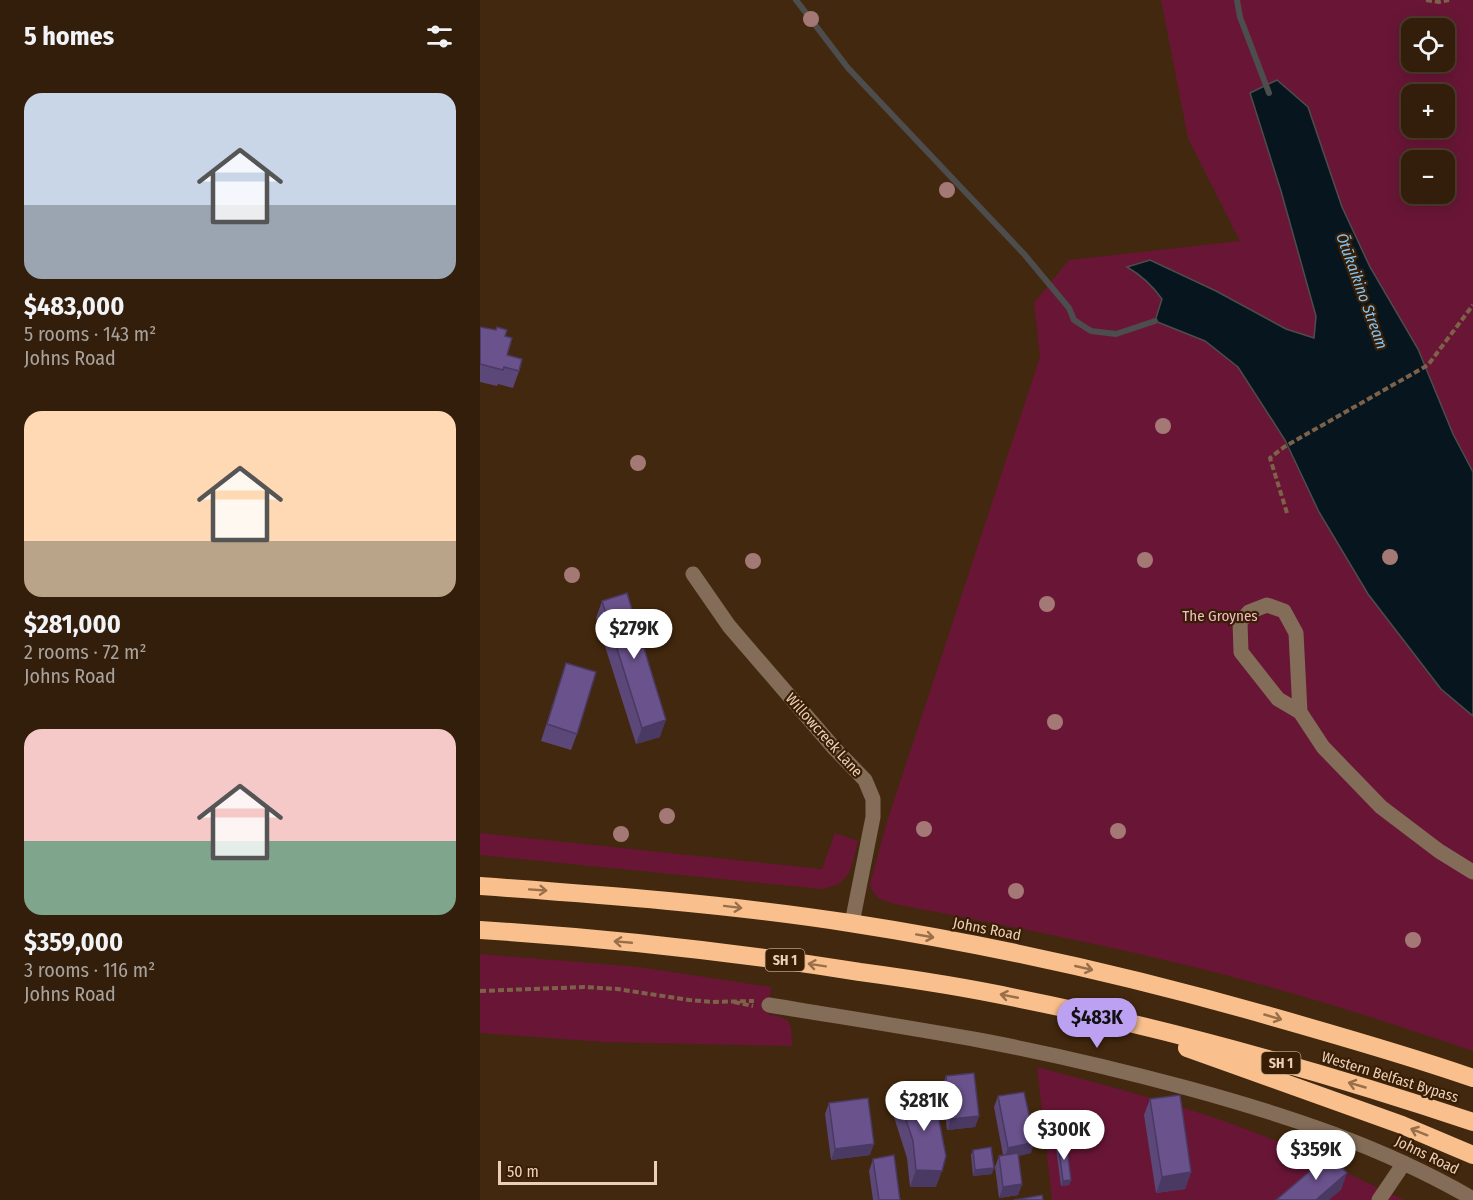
<!DOCTYPE html>
<meta charset="utf-8">
<style>
body{margin:0;font-family:"Fira Sans Condensed",sans-serif;background:#3d2b18;color:#f1f3f6;height:100vh;display:flex;flex-direction:column;font-size:22px;white-space:nowrap}
*{box-sizing:border-box;margin:0}
p{font-size:20px;color:#a8a29c}
.icon{flex:none;width:33px;height:33px;fill:none;stroke:currentColor;stroke-width:2;stroke-linecap:round;stroke-linejoin:round}
.map{position:relative;flex:1;overflow:hidden}
.side{display:flex;flex-direction:column;background:#321e0a;width:480px}
.side>*{flex:none}
.tools{position:absolute;left:921px;top:18px;display:grid;gap:12px}
.tools a{display:grid;place-items:center;width:54px;height:54px;border-radius:12px;background:#321e0a;box-shadow:0 3px 15px #0003,0 0 0 2px #4d3c2b;font-size:30px}
.scale{position:absolute;left:18px;bottom:15px;width:159px;box-sizing:border-box;padding-left:6px;border:3px solid #eccfb6;border-top:0;font-size:16px;line-height:21px;white-space:nowrap;color:#eccfb6;-webkit-text-stroke:4px #381e04;paint-order:stroke}
.price{position:absolute;translate:-50% -51px;padding:0 14px;border-radius:21px;background:#fff;color:#222;font-size:20px;line-height:39px;filter:drop-shadow(0 2px 3px #0008)}
.price::after{content:'';position:absolute;left:50%;top:36px;width:18px;height:14px;margin-left:-9px;background:inherit;clip-path:polygon(0 0,100% 0,50% 100%)}
.price.current{background:#bca0f2;color:#111}
ul{padding:0;list-style:none}
li{display:grid;align-content:center;gap:12px;height:318px;padding:0 24px}
li span{display:grid;place-items:center;height:186px;border-radius:18px;color:#555}
li>.icon{margin-inline-start:auto}
span .icon{width:108px;height:108px;fill:#fffc;stroke-width:1}
li b{font-size:26px}
h2{display:flex;justify-content:space-between;align-items:center;height:72px;padding:0 24px;font-size:26px}
main{display:flex;flex:1;min-height:0}
.map>svg:first-child{display:block}
.green{fill:#691636;fill-rule:evenodd}
.water{fill:#07151f;stroke:#4c4d4c;stroke-width:1.5}
.lines{fill:none;stroke-linecap:round;stroke-linejoin:round}
.stream{stroke:#4c4d4c;stroke-width:6}
.path{stroke:#7d6249;stroke-width:4;stroke-dasharray:6 3;stroke-linecap:butt}
.minor{stroke:#836c58;stroke-width:15}
.highway{stroke:#f9c08e;stroke-width:18}
.tree{fill:#a47975}
.wall{fill:#5b4778}
.shaded-wall{fill:#4a3962}
.building{fill:#6a528c;stroke:#4a3962;stroke-width:1.5}
.oneway{stroke:#986f49}
.labels{text-anchor:middle;dominant-baseline:central;stroke-width:4.5;stroke-linejoin:round;paint-order:stroke}
.shield{fill:#381e04;stroke:#b69a81;stroke-width:1.5}
.shield-label{font-size:14px;font-weight:bold;fill:#eccfb6}
.park-label{font-size:15px;fill:#f4bbc9;stroke:#381e04}
.street-label{font-size:15px;fill:#eccfb6;stroke:#381e04}
.water-label{font-size:16px;font-style:italic;fill:#81c6fa;stroke:#381e04}
</style>
<main>
<section class="side">
<h2>5 homes<svg class="icon" aria-label="filters" viewBox="0 0 24 24"><path d="M4 7h16M4 17h16"/><circle cx="9" cy="7" r="2"/><circle cx="15" cy="17" r="2"/></svg></h2>
<ul>
<li><span style="background:linear-gradient(#c9d6e8 60%,#9aa5b1 0)"><svg class="icon" aria-label="home" viewBox="0 0 24 24"><path d="M3 11l9-7 9 7M6 9v11h12V9"/></svg></span><div><b>$483,000</b><p>5 rooms · 143 m²</p><p>Johns Road</p></div></li>
<li><span style="background:linear-gradient(#ffd9b3 70%,#b9a48a 0)"><svg class="icon" aria-label="home" viewBox="0 0 24 24"><path d="M3 11l9-7 9 7M6 9v11h12V9"/></svg></span><div><b>$281,000</b><p>2 rooms · 72 m²</p><p>Johns Road</p></div></li>
<li><span style="background:linear-gradient(#f6c9c9 60%,#7fa58c 0)"><svg class="icon" aria-label="home" viewBox="0 0 24 24"><path d="M3 11l9-7 9 7M6 9v11h12V9"/></svg></span><div><b>$359,000</b><p>3 rooms · 116 m²</p><p>Johns Road</p></div></li>
</ul>
</section>
<div class="map">
<svg width="993" height="1200" viewBox="0 0 993 1200">
<rect width="100%" height="100%" fill="#42280e"/>
<path class="green" d="M681,0H993V1051C914,1024 834,998 753,977C642,948 528,926 415,904C401,900 394,898 390,884L406,825L560,357L554,303L589,260L760,241L708,138ZM932,28H964V62H932ZM932,94H964V128H932ZM932,160H964V194H932Z
M0,833L342,869L355,833L378,841C371,867 372,884 342,889L0,855Z
M0,954L159,967L291,987L288,1014C313,1019 311,1021 312,1046L124,1042L0,1033Z
M557,1067C643,1090 731,1112 813,1148C850,1164 887,1183 924,1200H572Z"/>
<path class="water" d="M797,80L828,107L862,207L890,267L938,349L973,434L993,472V716L961,689L888,594L839,512L805,440L758,367L725,341L675,321L682,299C672,285 661,275 647,267L670,260L736,291L806,329L834,338L836,316L801,191L770,93Z"/>
<g class="lines">
<path class="stream" d="M316,0L368,68L544,254L589,308L594,320L611,331L636,334L675,321
M757,0L760,17L789,93"/>
<path class="path" d="M946,0L959,2L969,0
M807,513L790,458L804,447L948,365L993,305
M0,991L104,987L137,989L209,1000L232,1002L274,1001
M254,1002L273,1006"/>
<path class="minor" d="M213,574L249,626L354,748L385,780L393,799V817L372,923
M820,712L816,633L804,611L787,605L769,612L760,622L761,652L798,699L820,712L843,747L901,807L959,851L993,872
M289,1005C361,1017 433,1028 504,1041C572,1054 640,1070 707,1088C806,1115 904,1147 993,1199
M899,1200L924,1163"/>
<path class="highway" d="M0,886C124,895 248,904 370,923C513,945 654,977 793,1017C860,1036 927,1055 993,1078
M0,930C127,938 254,952 380,972C432,979 484,987 536,998C691,1029 843,1072 993,1122
M707,1048L922,1125L993,1155"/>
</g>
<g class="tree">
<circle cx="331" cy="19" r="8"/>
<circle cx="467" cy="190" r="8"/>
<circle cx="683" cy="426" r="8"/>
<circle cx="158" cy="463" r="8"/>
<circle cx="910" cy="557" r="8"/>
<circle cx="665" cy="560" r="8"/>
<circle cx="273" cy="561" r="8"/>
<circle cx="92" cy="575" r="8"/>
<circle cx="567" cy="604" r="8"/>
<circle cx="575" cy="722" r="8"/>
<circle cx="187" cy="816" r="8"/>
<circle cx="444" cy="829" r="8"/>
<circle cx="638" cy="831" r="8"/>
<circle cx="141" cy="834" r="8"/>
<circle cx="536" cy="891" r="8"/>
<circle cx="933" cy="940" r="8"/>
</g>
<path class="wall" d="M0,327L25,336L27,355L39,371L33,388L18,384L17,386L0,382Z
M122,601L180,737L156,744L116,618Z
M86,663L97,734L91,750L61,741Z
M466,1076L499,1116L495,1127L467,1130L462,1087Z
M518,1096L551,1153L538,1156L542,1184L538,1195L519,1198L515,1167L519,1156L523,1155L514,1107Z
M419,1098L456,1187H430L427,1158L413,1114Z
M670,1099L711,1172L705,1189L676,1193L664,1115Z
M349,1103L390,1155L351,1160L345,1114Z
M578,1142L591,1180L589,1185L581,1186L576,1148Z
M493,1150L512,1174L493,1176L491,1155Z
M393,1159L420,1200H393L389,1171Z"/>
<path class="shaded-wall" d="M186,720L180,737L156,744L162,728Z
M499,1116L495,1127L467,1130L471,1119Z
M555,1142L551,1153L524,1159L528,1148Z
M394,1144L390,1155L351,1160L355,1149Z
M514,1168L512,1174L493,1176L495,1170Z
M436,1170L462,1171L456,1187H430Z
M711,1172L705,1189L676,1193L682,1177Z
M867,1173L861,1190L849,1200H836Z
M591,1180L589,1185L581,1186L583,1181Z
M542,1184L538,1195L519,1198L523,1187Z"/>
<path class="building" d="M0,327L16,330L17,327L27,330L25,336L32,338L27,355L42,359L39,371L24,367L23,370L0,364Z
M147,593L186,720L162,728L122,601Z
M86,663L116,672L97,734L67,724Z
M494,1073L499,1116L471,1119L466,1076Z
M439,1088L459,1120L466,1156L462,1171L436,1170L433,1141L419,1098Z
M544,1092L555,1142L528,1148L518,1096Z
M700,1095L711,1172L682,1177L670,1099Z
M388,1098L394,1144L355,1149L349,1103Z
M586,1141L591,1180L583,1181L578,1142Z
M511,1147L514,1168L495,1170L493,1150Z
M538,1153L542,1184L523,1187L519,1156Z
M850,1154L867,1173L836,1200H796Z
M414,1155L420,1200H399L393,1159Z
M562,1195L563,1200H534Z"/>
<defs><path id="oneway-shaft" d="M-6 0H5M1.5-3L5.5 0L1.5 3" fill="none" stroke-width="1.6" stroke-linecap="round" stroke-linejoin="round" transform="scale(1.5)"/></defs>
<g class="oneway">
<use href="#oneway-shaft" transform="translate(58 890) rotate(4)"/>
<use href="#oneway-shaft" transform="translate(253 907) rotate(7)"/>
<use href="#oneway-shaft" transform="translate(445 936) rotate(10)"/>
<use href="#oneway-shaft" transform="translate(143 942) rotate(-175)"/>
<use href="#oneway-shaft" transform="translate(337 965) rotate(-171)"/>
<use href="#oneway-shaft" transform="translate(604 968) rotate(13)"/>
<use href="#oneway-shaft" transform="translate(529 996) rotate(-169)"/>
<use href="#oneway-shaft" transform="translate(793 1017) rotate(16)"/>
<use href="#oneway-shaft" transform="translate(877 1085) rotate(-164)"/>
<use href="#oneway-shaft" transform="translate(939 1132) rotate(-158)"/>
</g>
<g class="labels">
<g class="shield">
<rect x="285.5" y="949" width="39" height="22" rx="4.5"/>
<rect x="781.5" y="1052" width="39" height="22" rx="4.5"/>
</g>
<g class="shield-label">
<text x="305" y="960">SH 1</text>
<text x="801" y="1063">SH 1</text>
</g>
<g class="park-label">
<text x="740" y="616">The Groynes</text>
</g>
<g class="street-label">
<text transform="translate(344 735) rotate(48)">Willowcreek Lane</text>
<text transform="translate(507 929) rotate(11)">Johns Road</text>
<text transform="translate(910 1077) rotate(17)">Western Belfast Bypass</text>
<text transform="translate(947 1155) rotate(26)">Johns Road</text>
</g>
<g class="water-label">
<text transform="translate(882 291) rotate(70)">Ōtūkaikino Stream</text>
</g>
</g>
</svg>
<div class="tools">
<a><svg class="icon" aria-label="locate" viewBox="0 0 24 24"><circle cx="12" cy="12" r="6"/><path d="M12 2v4M12 18v4M2 12h4M18 12h4"/></svg></a>
<a>+</a>
<a>−</a>
</div>
<div class="scale">50 m</div>
<b class="price" style="left:154px;top:660px">$279K</b>
<b class="price current" style="left:617px;top:1049px">$483K</b>
<b class="price" style="left:444px;top:1132px">$281K</b>
<b class="price" style="left:584px;top:1161px">$300K</b>
<b class="price" style="left:836px;top:1181px">$359K</b>
</div>
</main>
